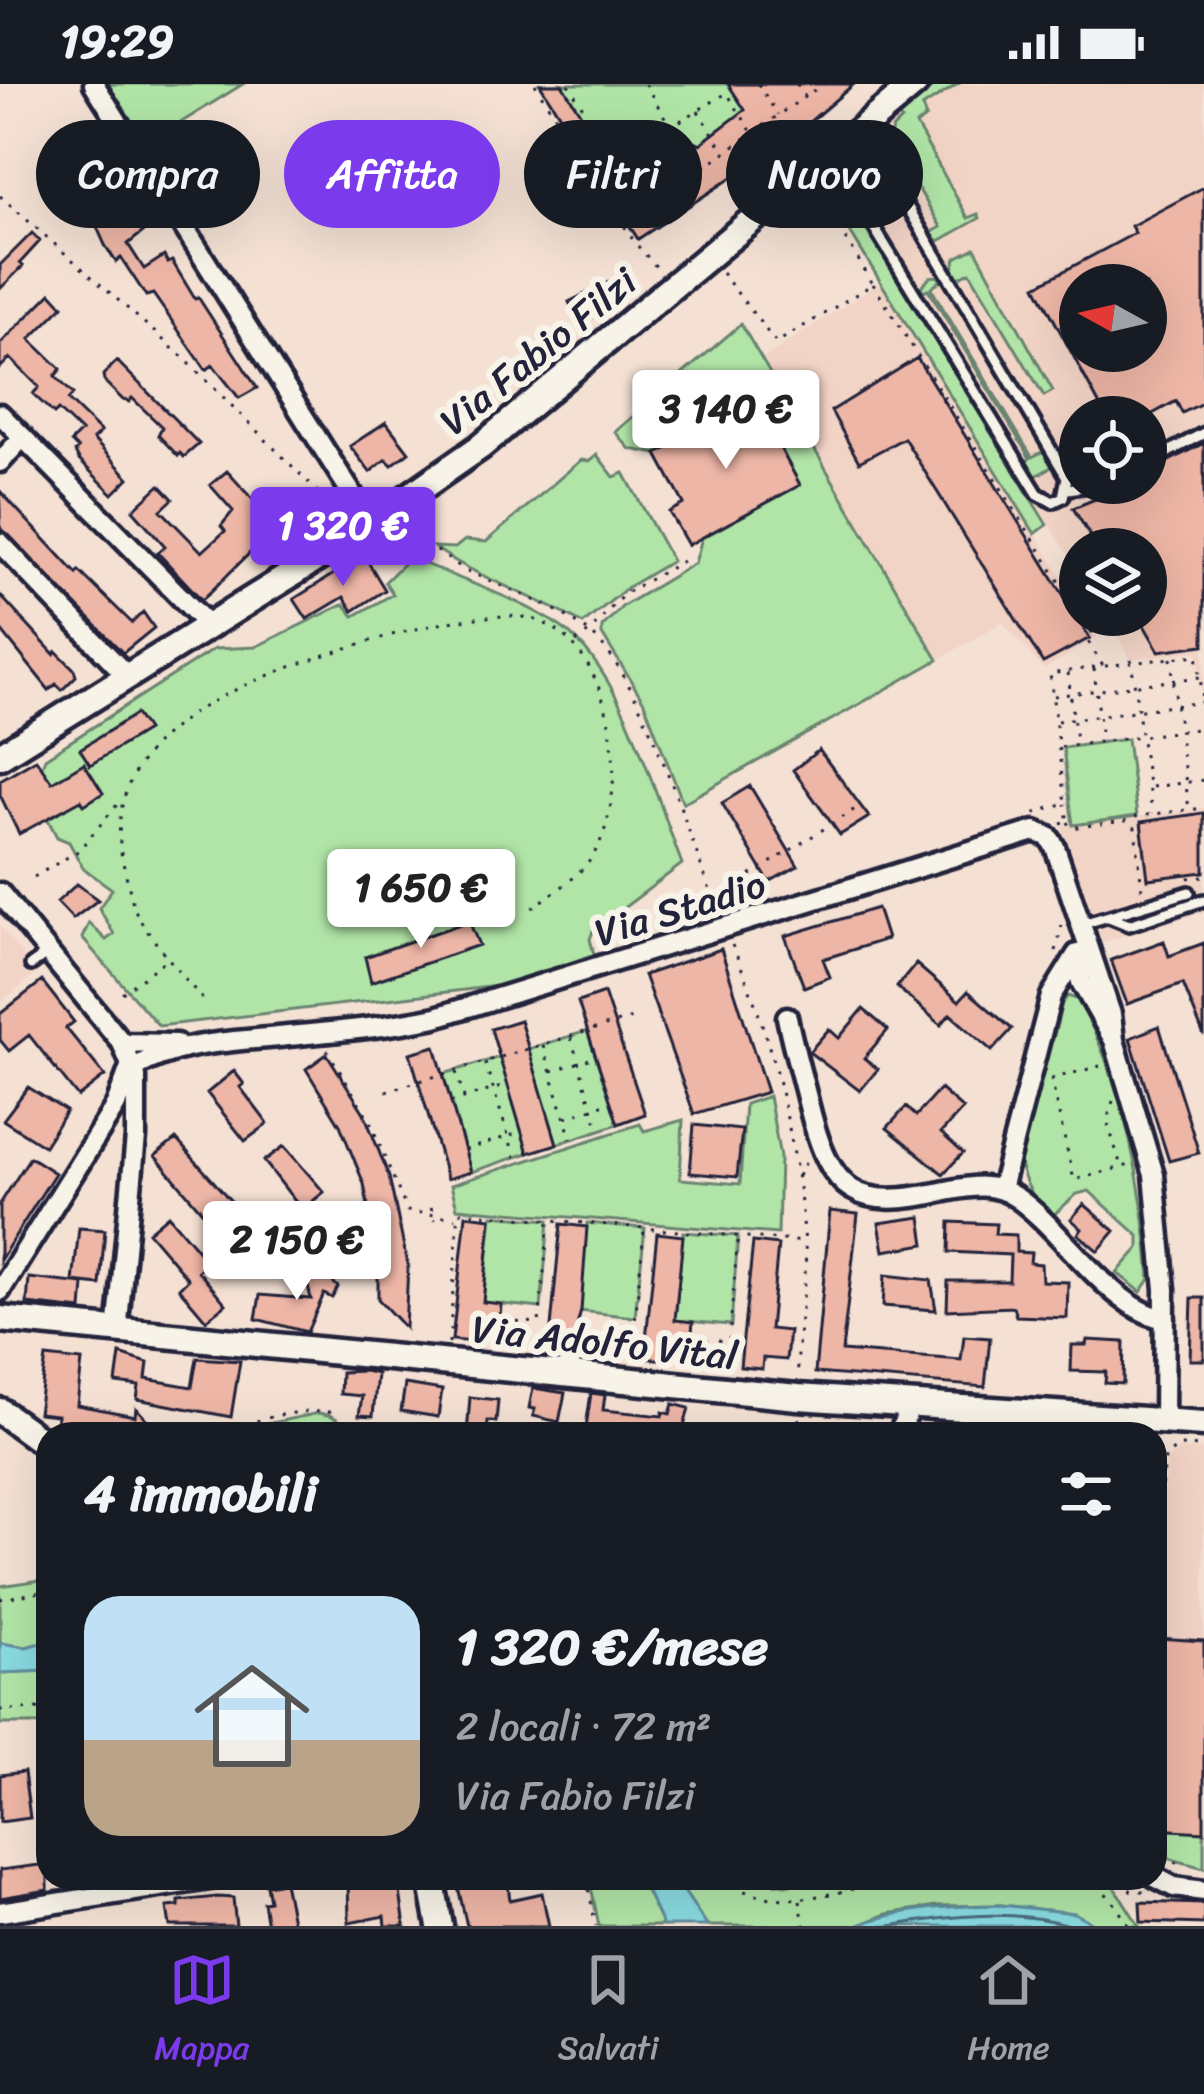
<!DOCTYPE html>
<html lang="it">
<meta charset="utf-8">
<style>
body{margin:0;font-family:Sriracha,sans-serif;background:#20242c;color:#f1f3f6;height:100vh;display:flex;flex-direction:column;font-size:45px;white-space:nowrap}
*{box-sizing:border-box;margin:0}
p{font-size:39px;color:#9ea1a6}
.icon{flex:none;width:66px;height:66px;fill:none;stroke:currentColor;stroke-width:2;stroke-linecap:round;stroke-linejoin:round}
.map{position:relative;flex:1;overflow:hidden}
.sheet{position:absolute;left:36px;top:1338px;width:1131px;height:468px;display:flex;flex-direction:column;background:#171b24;border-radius:36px;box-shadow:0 12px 48px #0002}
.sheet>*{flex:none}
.guide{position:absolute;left:36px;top:36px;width:1134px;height:108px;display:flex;gap:24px}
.needle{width:78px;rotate:278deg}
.controls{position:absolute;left:1059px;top:180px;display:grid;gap:24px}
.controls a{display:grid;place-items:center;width:108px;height:108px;border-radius:50%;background:#171b24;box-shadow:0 12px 48px #0002;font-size:60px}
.price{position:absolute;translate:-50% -102px;padding:0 27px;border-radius:12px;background:#fff;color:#222;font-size:39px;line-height:78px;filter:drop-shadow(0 3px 6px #0008)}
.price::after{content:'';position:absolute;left:50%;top:72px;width:36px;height:27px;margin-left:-18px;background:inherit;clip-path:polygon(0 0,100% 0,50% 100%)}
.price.current{background:#7c3aed;color:#fff}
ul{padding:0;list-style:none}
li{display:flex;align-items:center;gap:36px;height:300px;padding:0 48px}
li span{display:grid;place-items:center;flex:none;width:336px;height:240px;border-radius:36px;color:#555}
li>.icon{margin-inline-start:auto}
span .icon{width:144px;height:144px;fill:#fffc;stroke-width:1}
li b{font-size:51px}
h2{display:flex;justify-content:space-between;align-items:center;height:144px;padding:0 48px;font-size:51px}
.tag{padding:0 42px;border-radius:54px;background:#171b24;box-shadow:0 12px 48px #0002;font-size:42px;line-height:108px}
.tag.current{background:#7c3aed;color:#fff}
.status{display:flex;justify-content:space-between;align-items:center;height:84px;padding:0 60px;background:#171b24;direction:ltr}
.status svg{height:33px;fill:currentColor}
.dock{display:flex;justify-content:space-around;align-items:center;height:168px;border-top:3px solid #363941;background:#171b24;font-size:33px;color:#9ea1a6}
.dock a{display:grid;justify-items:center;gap:6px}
.dock .current{color:#7c3aed}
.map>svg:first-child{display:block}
.built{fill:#f2d4c6;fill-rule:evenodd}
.green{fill:#b1e5a7;stroke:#6a8471;stroke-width:3}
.water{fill:#89dae1;stroke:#60909f;stroke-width:3}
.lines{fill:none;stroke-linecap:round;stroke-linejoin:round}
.shore{stroke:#4b6c7d;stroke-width:3}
.building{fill:#eeb6a6;stroke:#22223b;stroke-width:3;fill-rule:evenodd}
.service-casing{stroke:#22223b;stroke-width:18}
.minor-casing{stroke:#22223b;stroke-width:27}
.tertiary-casing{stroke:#22223b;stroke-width:33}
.path{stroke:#22223b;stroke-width:3;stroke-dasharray:3 9;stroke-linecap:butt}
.service{stroke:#f7f3e8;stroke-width:9}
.minor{stroke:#f7f3e8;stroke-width:18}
.tertiary{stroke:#f7f3e8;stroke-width:24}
.labels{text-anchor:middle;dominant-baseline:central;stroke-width:12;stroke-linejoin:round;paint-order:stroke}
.street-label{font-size:39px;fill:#22223b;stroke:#f7f3e8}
</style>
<div class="status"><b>19:29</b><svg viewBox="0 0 49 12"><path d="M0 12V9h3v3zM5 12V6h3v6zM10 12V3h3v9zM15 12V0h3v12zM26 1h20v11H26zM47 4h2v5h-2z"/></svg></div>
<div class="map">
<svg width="1204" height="1842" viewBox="0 0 1204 1842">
<rect width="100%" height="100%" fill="#f4e1d4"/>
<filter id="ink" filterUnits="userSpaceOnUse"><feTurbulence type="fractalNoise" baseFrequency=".00833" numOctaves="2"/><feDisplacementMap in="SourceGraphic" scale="24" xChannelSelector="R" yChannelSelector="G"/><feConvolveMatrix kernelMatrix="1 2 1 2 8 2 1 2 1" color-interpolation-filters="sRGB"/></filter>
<g filter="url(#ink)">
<path class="built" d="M939,0H1204V623L1197,567L1131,575L1105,531H1146V465H1080V489L830,91ZM1080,201H1146V267H1080ZM1080,333H1146V399H1080Z
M882,197L1080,522V531H1085L1098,552L1044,586L1002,538L938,576L763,274Z
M1204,724V828L1097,860L1062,742Z
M0,842L37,889L0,919Z
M1179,1365L1204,1366V1784L1171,1775L1155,1759V1525L1167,1376Z"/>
<path class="green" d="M105,0H243L143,62Z
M540,0H854L786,58L638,155Z
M936,0H958L922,23L926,33L916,41L968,134L978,130L980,134L939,157L931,149L941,143L908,87L902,90L887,60L892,45L901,36L898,31Z
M829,97L843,106L1047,441L1035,450L820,99Z
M975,164L1053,307L1044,312L970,188L958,194L953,185L956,174Z
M937,192L941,196L931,204L1032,373L1044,367L1053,382L1036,392L1027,377L1030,374L928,205L923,207L921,203L930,193Z
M741,240L938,576L683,719L644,618L602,550V543L623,522L695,479L702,454L800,401L755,318L657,370L630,365L615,348Z
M597,371L614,393L624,389L672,477L628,503L583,540C535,511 479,496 434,463L455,464L465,456L486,458L581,376L590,377Z
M410,473C459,497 516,512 561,543C621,583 656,713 682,780L593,847L590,855L594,870L515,900L159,942L82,854L89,839L106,856L114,850L99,824L112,805L83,784L69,758L57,753L33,707L45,674L214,565L255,563L344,520L354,532L393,510L385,498Z
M1127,655L1137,732L1073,741L1063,664Z
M1068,912L1078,916C1123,995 1144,1104 1150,1195L1141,1208L1117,1189L1139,1164V1152L1089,1107L1077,1110L1050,1134C1034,1114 1021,1097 1019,1070L1048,957L1053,956L1062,919Z
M587,947L618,1040L557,1060L528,965Z
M500,973L528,1069L471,1088L443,990Z
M769,1012L780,1073L778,1150L457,1124L451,1101L640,1040L644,1047L683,1036L680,1095L740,1100L745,1020Z
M492,1131L549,1136L541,1224L483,1218Z
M587,1139L645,1144L635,1233L579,1227Z
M683,1148L738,1152L731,1241L675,1236Z
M319,1329L332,1332L360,1350H218Z
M48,1495V1557L26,1563L0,1559V1502Z
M48,1587V1640H0V1589Z
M1155,1745L1204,1747V1784L1171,1775L1155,1759Z
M589,1794H640L663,1842H599Z
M675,1794H745L785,1801L828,1794H1109L1139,1842H1098L1074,1829L1001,1821L937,1822L887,1830L857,1842H707Z"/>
<path class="water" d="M48,1557V1587L0,1589V1559L26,1563Z
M640,1794H675L707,1842H663Z
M1001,1821L1074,1829L1098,1842H857C904,1823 951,1822 1001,1821Z"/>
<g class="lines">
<path class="shore" d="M890,1842C948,1832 1016,1824 1073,1842"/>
</g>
<path class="building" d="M540,0H562L614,83L666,55L682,74L697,58L700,60L745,26L728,0H854L786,58L638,155Z
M99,75L111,95L81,112L84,117L66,129L49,101Z
M1204,103V318L1182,329L1176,317L1147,333H1106L1036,202L1135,149L1131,142ZM1080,201H1146V267H1080Z
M137,118L152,141L128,160L144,185L164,172L168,179L172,177L195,215L198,213L257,304L239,314L213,281L206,286L153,210L146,212L121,174L116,178L105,161L97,143Z
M32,149L40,157L20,179L23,182L0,205V181Z
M619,193L626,206L588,225L592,234L580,240L569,218Z
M51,209L63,222L30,255L61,285L55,292L73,310L68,316L101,348L93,355L129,394L113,410L79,376L75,368L78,365L71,358L81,348L58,326L54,330L33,310L39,303L10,274L0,284V260Z
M917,274L1090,554L1043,579L904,354L859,378L831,327Z
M117,277L199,360L184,373L180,369L178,372L158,351L162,343L132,314L129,318L123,316L104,297L103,291Z
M755,317L800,401L688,461L669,428L684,420L657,370Z
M386,338L409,368L392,381L386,375L370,388L350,362Z
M1204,359V561L1159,567L1138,531H1146V465H1098L1073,424L1115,407L1121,399H1146V389Z
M227,387L256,419L269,408L290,431L298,426L312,448L265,478L256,463L202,516L158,469L165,462L133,426L160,401L173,415L161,426L202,468L225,447L221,442L233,427L210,401Z
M0,407L77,490L79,487L132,539L143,528L154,544L123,569L0,443Z
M364,471L385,506L353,527L344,513L307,535L294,515Z
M0,511L54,570L56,567L74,585L76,592L62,606L56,600L49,606L0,545Z
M136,630L147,646L90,681L80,665Z
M819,666L869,733L840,751L793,686Z
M36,675L52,698L84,679L103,709L84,721L81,716L19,750L0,711V696Z
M750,702L798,782L769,798L722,719Z
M1204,729V788L1148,795L1141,738Z
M77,800L98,816L73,835L57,818Z
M877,824L887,855L823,875L830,893L804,903L785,852Z
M469,837L479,861L371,898L365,873Z
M1164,857L1169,872L1204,859V952L1183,900L1127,920L1111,876Z
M721,865L767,1008L694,1030L644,891Z
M916,880L959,917L968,907L1012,945L992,967L950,930L941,941L897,903Z
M42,897L74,938L66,944L105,992L78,1013L29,951L9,967L0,956V930Z
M604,909L645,1030L618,1040L578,918Z
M863,925L888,946L864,974L878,985L860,1007L809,968L829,945L839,954Z
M520,936L557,1060L528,1069L491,945Z
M1159,942L1199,1069L1169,1077L1130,954Z
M435,962L471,1088L447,1095L410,969Z
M327,970L364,1029L389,1093L408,1182L405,1244L378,1215V1177L364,1100L340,1041L306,985Z
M234,987L244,1000L240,1003L268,1040L245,1057L207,1009Z
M28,1003L66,1027L44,1062L3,1036Z
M940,1005L963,1025L941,1049L963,1069L943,1090L887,1044L906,1023L916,1032Z
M694,1041L742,1046L737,1093L690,1089Z
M176,1055L246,1134L223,1152L155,1072Z
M284,1062L324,1108L302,1126L264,1077Z
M30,1073L55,1089L0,1176V1120Z
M1084,1120L1115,1147L1098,1167L1078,1150L1082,1145L1071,1135Z
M830,1127L858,1130L842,1267L961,1276L964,1252L990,1254L985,1303L815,1289Z
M168,1131L208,1178L198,1187L226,1220L206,1236L179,1204L188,1195L148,1148Z
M466,1131L491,1134L483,1218L501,1220L499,1249L476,1246L475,1258L452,1256Z
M921,1133L925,1160L884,1167L879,1139Z
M950,1138L996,1140L995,1150L1016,1151V1168L1031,1169L1030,1179L1041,1180L1042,1197L1068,1198L1067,1234L1016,1232L1013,1223L947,1226L948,1197H1009L1010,1171L949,1168Z
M561,1140L587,1143L581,1227L570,1267L549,1264Z
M79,1144L105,1146L100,1201L73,1198Z
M657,1149L683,1152L675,1236L693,1238L690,1267L667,1265L666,1276L644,1274Z
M753,1158L778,1161L770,1245L789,1247L786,1276L763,1274L762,1285L740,1283Z
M311,1177L338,1203L332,1214L324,1210L307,1248L256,1235L260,1211L311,1215L305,1189Z
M885,1191L931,1196L936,1226L883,1222Z
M29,1194L84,1200L82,1226L27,1220Z
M1192,1214H1204V1276H1190Z
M1087,1256L1124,1258L1123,1300L1105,1299L1106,1288L1071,1287L1072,1261H1086Z
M120,1270L148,1279L146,1295L192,1303L197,1274L240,1277L231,1333L137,1315L139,1302L116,1299Z
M46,1273L82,1277L77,1321L135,1332L136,1324L160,1350H87V1346L56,1342L57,1331L38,1329Z
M365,1287L377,1290L373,1332L359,1331L362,1312L340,1310L341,1288Z
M405,1300L442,1306L438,1333L401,1327Z
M533,1304L565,1309L559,1338L533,1332L535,1325L529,1324Z
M591,1309L605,1311L603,1326L662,1332L663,1328L670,1330L673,1320L689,1324L682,1350H585Z
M470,1313L498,1316L496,1338L488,1337L487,1350H467Z
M1157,1554L1204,1557V1748L1155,1745Z
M24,1688L30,1734L0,1738V1691Z
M48,1780V1806L0,1814V1786Z
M348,1794H398L405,1842H386L385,1832L349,1839Z
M456,1794H507L510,1816L542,1809L549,1842H467Z
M284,1798L293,1842H267L263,1818L269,1817L266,1801Z
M217,1813L233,1814L236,1842H170L167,1823L179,1822V1817Z
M1140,1818L1204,1820V1840L1141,1838Z"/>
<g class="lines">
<defs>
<path id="service" d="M830,72L1038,410L1053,418L1063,413L1067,393L864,49
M852,104L861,86L882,83
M1146,380L1204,349
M1068,405L1110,399
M1109,833L1129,841L1204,816
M1079,841L1189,808
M31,881L48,869"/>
<path id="minor" d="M94,0L371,440
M0,330L209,542
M0,378L23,353
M0,459L127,592
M0,809L122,959L136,993V1053L117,1248
M1076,876L1081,898L1114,956L1154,1091L1165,1205L1164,1338
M787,933C793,963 802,993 809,1022C831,1111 856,1127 946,1107C972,1102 994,1098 1017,1114C1063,1146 1109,1224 1165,1235
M122,959L176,960
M134,984C178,958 228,958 278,953C331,948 383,944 436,933L1035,747L1049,753L1055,763L1111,930L1114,956
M1001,1105L1051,912L1077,870
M0,1207L116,1021L131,980
M899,1350L910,1323
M1155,1793L1174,1803L1204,1807
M0,1828L217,1794"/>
<path id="tertiary" d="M0,672L348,455L480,363L915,0
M0,1235L798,1313L1204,1340
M0,1327L48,1362
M431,1794L440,1842"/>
</defs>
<use href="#service" class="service-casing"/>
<use href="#minor" class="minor-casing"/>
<use href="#tertiary" class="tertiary-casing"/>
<path class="path" d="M535,0L635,159L659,186
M568,0L647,123L823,0
M645,0L697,87
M758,0L778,31
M797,0L805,13
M698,27L725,68
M618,74L727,9L753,50
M0,112L186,276L316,406L335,434
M722,189L776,259L873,200L817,107
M873,200L1080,530
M393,449C426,450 445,478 474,490C513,508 556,521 590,549C642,591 690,756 717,825
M576,558L589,548L624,510L684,476
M1171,574L1189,726
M1131,575L1152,730
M1105,582L1197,571L1204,623
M1094,585L1102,657
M1068,589L1076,657
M1054,612L1200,593
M1057,637L1203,618
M1061,663L1204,644
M1152,703L1204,696
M1035,729L1065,719L1050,590L1103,582L1089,559L1092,549L1081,533
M1068,738L1071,744L1132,736
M1061,740L1068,738L1065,720
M34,793L78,767L122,715
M1188,794L1204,792
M740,798L860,722
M1142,805L1134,736L1137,732L1204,724
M732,861C773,955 797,1057 805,1160C808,1203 796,1247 798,1290
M1056,867L1062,841
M122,909L168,874
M202,915C181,889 158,864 140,836C131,821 129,800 124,783C91,649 244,597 344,565C388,551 488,523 532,535C617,557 636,719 587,780C572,798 548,812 530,826
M571,954L599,1046
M543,962L571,1055
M327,966L369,1035L407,1127L456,1134
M485,979L515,1073
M552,987L596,973
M456,988L464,1013
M1051,995L1074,1096L1130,1081
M1051,995L1100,982
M386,1007L632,934
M1113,1017L1107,1037L1121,1082
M451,1018L508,1001
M566,1033L611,1018
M465,1066L522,1048
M798,1092L808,1074
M431,1123L435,1136
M511,1257L513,1237L539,1239L549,1138
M449,1259L459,1128L805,1158
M606,1266L608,1246L634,1248L644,1146
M700,1274L701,1255L729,1257L738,1152
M799,1334L801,1350
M223,1350C254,1335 295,1325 330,1328L332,1336L350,1350
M295,1350H306
M1155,1485L1165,1374L1178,1362L1204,1363
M0,1515L48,1507
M0,1626L48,1625
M1155,1765L1185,1784
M586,1794L596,1842
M724,1794C770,1834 844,1806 896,1794
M1087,1794L1111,1814L1129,1842
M1108,1794L1132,1807H1145
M845,1805L849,1798L860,1794
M800,1816L804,1842"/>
<use href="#service" class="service"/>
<use href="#minor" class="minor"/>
<use href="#tertiary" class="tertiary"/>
</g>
</g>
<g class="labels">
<g class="street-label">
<text transform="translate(538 267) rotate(-39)">Via Fabio Filzi</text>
<text transform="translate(680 824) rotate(-17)">Via Stadio</text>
<text transform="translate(605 1258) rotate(6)">Via Adolfo Vital</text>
</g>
</g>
</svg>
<div class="controls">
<a><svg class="needle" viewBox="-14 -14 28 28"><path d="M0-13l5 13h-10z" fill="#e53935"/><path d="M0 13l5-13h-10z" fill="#9ea1a6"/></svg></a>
<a><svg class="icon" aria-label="locate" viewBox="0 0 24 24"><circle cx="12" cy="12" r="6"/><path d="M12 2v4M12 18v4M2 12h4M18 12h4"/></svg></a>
<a><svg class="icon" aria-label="layers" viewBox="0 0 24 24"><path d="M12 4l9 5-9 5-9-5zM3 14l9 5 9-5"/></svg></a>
</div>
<b class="price" style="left:726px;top:388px">3 140 €</b>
<b class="price current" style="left:343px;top:505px">1 320 €</b>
<b class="price" style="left:421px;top:867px">1 650 €</b>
<b class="price" style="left:297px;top:1219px">2 150 €</b>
<div class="guide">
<a class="tag">Compra</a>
<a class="tag current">Affitta</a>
<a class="tag">Filtri</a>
<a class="tag">Nuovo</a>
</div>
<section class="sheet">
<h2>4 immobili<svg class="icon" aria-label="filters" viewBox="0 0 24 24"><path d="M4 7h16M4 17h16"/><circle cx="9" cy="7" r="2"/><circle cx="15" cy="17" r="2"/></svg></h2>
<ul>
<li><span style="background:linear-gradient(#bfe0f5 60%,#b9a48a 0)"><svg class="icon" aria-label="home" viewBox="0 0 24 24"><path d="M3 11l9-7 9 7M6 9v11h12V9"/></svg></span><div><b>1 320 €/mese</b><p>2 locali · 72 m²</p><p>Via Fabio Filzi</p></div></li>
</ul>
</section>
</div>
<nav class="dock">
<a class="current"><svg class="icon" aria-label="map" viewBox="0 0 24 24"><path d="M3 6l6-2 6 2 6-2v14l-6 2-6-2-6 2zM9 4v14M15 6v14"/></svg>Mappa</a>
<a><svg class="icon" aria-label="saved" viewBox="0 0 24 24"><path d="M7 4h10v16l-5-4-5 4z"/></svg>Salvati</a>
<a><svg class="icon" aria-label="home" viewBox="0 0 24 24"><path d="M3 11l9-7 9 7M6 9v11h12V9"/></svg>Home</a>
</nav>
